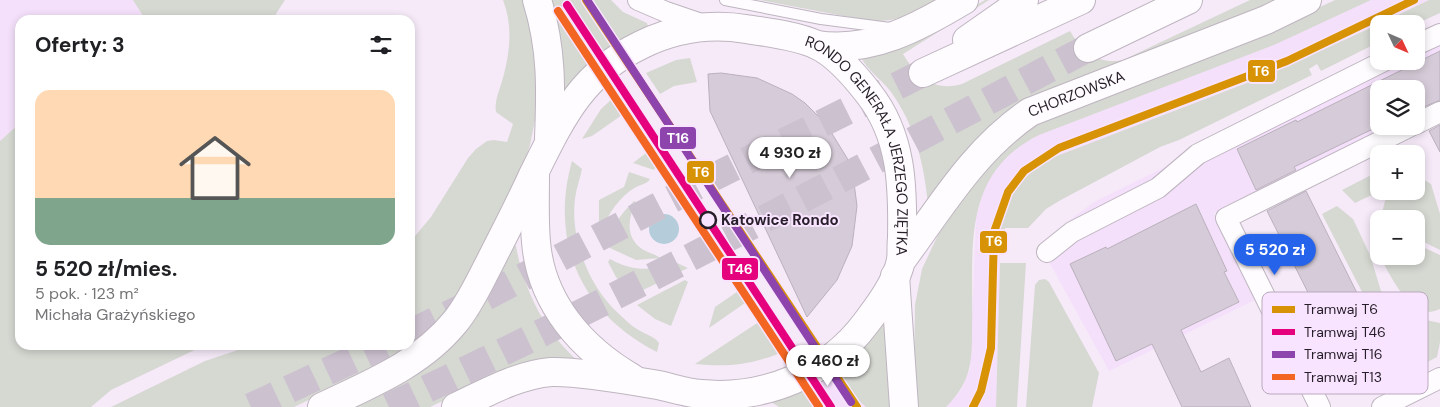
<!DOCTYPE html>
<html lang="pl">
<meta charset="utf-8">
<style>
body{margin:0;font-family:"DM Sans",sans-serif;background:#f6f6f6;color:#202124;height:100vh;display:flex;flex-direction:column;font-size:19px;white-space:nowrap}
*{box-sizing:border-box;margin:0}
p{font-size:16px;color:#757577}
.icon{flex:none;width:28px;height:28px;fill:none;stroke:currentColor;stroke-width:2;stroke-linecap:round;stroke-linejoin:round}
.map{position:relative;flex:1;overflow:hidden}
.side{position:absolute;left:15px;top:15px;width:400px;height:335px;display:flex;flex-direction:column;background:#fff;border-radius:15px;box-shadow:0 2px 8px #0003}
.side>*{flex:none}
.needle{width:32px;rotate:134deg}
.fabs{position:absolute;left:1370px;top:15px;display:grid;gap:10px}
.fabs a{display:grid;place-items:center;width:55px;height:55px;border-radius:10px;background:#fff;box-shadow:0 2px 8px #0003;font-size:25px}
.price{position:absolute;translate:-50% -42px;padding:0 11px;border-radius:18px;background:#fff;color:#222;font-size:16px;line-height:32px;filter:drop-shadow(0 1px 2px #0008)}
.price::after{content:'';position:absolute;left:50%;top:30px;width:15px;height:11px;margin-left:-8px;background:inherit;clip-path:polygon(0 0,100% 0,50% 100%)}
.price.on{background:#2563eb;color:#fff}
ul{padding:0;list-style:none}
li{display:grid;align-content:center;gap:10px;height:265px;padding:0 20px}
li span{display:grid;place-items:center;height:155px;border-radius:15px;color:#555}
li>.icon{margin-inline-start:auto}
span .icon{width:90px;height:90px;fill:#fffc;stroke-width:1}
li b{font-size:21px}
h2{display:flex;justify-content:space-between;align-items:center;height:60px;padding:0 20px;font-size:21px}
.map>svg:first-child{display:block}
.built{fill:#f4e0fa}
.green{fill:#d6d8d2}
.water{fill:#b5cdda}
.building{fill:#d6ccd9;stroke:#bab1bc}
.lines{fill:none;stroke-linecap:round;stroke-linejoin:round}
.primary-tunnel{stroke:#ccc1cf;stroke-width:28;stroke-dasharray:28 14;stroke-linecap:butt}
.lane-casing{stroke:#beb5c0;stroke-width:12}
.street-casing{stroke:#beb5c0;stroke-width:22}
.secondary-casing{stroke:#beb5c0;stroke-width:30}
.primary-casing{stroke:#beb5c0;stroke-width:30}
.lane{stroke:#fefcfe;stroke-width:10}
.street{stroke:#fefcfe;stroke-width:20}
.secondary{stroke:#fefcfe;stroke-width:28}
.primary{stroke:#fefcfe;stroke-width:28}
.tram-1-casing{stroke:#f9e4ff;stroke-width:11}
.tram-2-casing{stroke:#f9e4ff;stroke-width:11}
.tram-3-casing{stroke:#f9e4ff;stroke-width:11}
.tram-4-casing{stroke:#f9e4ff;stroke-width:11}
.tram-1{stroke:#d89206;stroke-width:8}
.tram-2{stroke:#e5007d;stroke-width:8}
.tram-3{stroke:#8e44ad;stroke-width:8}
.tram-4{stroke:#f26522;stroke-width:8}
.stop-dot{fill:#f9e4ff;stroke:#261e28;stroke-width:2.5}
.labels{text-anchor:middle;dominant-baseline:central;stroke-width:4;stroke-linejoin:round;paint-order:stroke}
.street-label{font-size:15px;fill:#261e28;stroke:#f9e4ff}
.stop-label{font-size:15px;font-weight:bold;fill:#261e28;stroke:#f9e4ff;text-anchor:start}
.key{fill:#f9e4ff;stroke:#baa9be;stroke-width:1}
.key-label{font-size:14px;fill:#261e28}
.line-badge{stroke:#f9e4ff;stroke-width:2}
.badge-label{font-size:14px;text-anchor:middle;font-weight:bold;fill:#fff}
</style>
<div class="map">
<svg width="1440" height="407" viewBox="0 0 1440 407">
<rect width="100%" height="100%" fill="#f6eaf9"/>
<path class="built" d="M0,0H133L143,17L139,20H20V123L0,141Z
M1371,0H1429L1284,68L1049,159L1030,172L1008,201L1001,224L996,407H946L961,390L970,369L976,218L985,186L1002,161L1025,142L1039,135L1274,45Z
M1440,26V101L1416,113V89H1379V126H1388L1214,213L1257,299L1109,371L1043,251L1071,219L1094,202L1379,61H1416V38Z
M836,368L856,398L866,407H836L819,380Z"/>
<path class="green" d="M133,0H285L272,20H139L143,16Z
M503,0H525L533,24L538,105L530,145L524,165L456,301L430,332L386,363L294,407H111L205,361L253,345H410V242L431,217L468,158L476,149L487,141L494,140L507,142L513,124L496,112C494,101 500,89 503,78C510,52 513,26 503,0Z
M549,0H611L623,12L647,23L648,27L564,89Z
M760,0H941C916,13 899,22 870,21Z
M985,0H989L903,54C917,77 933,92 962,84L1070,31C1082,52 1099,65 1123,60L1250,0H1277L987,130L959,161L928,204C924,164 915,125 891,92C883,81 866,69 861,57L896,49L917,41Z
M1335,0H1371L1274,45L1039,135C959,175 974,252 972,327C972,361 972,381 946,407H916L914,381L915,305L922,269L938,235L987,163L1031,126L1303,15Z
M1429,0H1440V13L1416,24H1379Z
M1379,24V42L1321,71L1317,64L1309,69L1312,75L1179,140L1160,147L1059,201L1046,209L1028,228H1005L1004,236L1000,235C1004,202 1019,177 1049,159L1265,76Z
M690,58L697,82L674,86L660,94L646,73L676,60Z
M623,89L635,106L592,136L582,139L601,109Z
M20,123V345H205L111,390L91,407H0V141Z
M654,147L659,159L654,170L633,163Z
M572,161L582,169C580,179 576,189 575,199C570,239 589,287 619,314C625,319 630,325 637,329C644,334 654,336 659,343L657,352C582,314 549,243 572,161Z
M1379,171L1380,191L1355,203L1342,190Z
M629,172L650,179C647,184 642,184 636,187C620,196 608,214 601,231L599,232V200L624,187Z
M1421,178L1431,184L1440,214V250L1416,238V219H1385L1382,213L1386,197L1395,191H1416V180Z
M634,201L636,202C628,218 625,237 642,249C648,253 655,254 660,258L636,260L610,248C605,232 624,211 634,201Z
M1337,206L1353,219L1370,255L1381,291L1386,297V317L1378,323L1322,214Z
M512,244L516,246C524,290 544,331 577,360L497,375L430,407H351L387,389Z
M1416,244L1440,255V309C1437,310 1432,312 1428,312C1406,309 1389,274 1380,256H1416Z
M610,259C631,271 653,272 675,262L688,268L633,295L630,294L616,277L608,262Z
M1000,263H1026L1017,407H996Z
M1045,279L1049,282L1099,373L1092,407H1026L1035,285L1039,280Z
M685,280L688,282L671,326L655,319L637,305Z
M750,283L758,294L709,328L715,307Z
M1390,300L1421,319L1440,323V342L1437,357L1405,374L1388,341Z
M771,314L795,347C759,363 734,368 695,364Z
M886,315L893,407H866L856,398L836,368Z
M819,380L836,407H779L771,402Z"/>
<path class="water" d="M649 229a15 15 0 1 1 30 0a15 15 0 1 1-30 0Z"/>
<path class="building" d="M1440,51V100L1419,109L1416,105V89H1379V126L1294,167L1296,170L1256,190L1237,149L1296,120L1297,122Z
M721,73L757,78L792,94L805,103L826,124L847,158L853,175L857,206L852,246L837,280L807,317L710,111L708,74Z
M1440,125V152L1429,131Z
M1306,191L1389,357L1350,376L1267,211Z
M1196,204L1227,271L1224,272L1239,302L1181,330L1201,372L1229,358L1251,407H1182L1152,344L1116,361L1070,264L1106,247L1107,249Z"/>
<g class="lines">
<path class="primary-tunnel" d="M410,333L483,298L708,180L923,73
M251,407L384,345
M389,407C626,295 857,170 1088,48"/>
<defs>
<path id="lane" d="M725,0L821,19L890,28"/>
<path id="street" d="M638,0L666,12L707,26
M1416,45L1440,34
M1416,124L1440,112
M1047,252L1072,232L1158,188L1198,154L1384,61
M1320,407L1226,218L1411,126
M1382,407L1440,378"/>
<g id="secondary">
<path d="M537,0C552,48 551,89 549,138"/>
<path d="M817,45C872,53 919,27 964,0"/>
<path d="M535,176C535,198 534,220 536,242C541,303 582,349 632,378"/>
<path id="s1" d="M901,261C941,207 973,151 1030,112L1266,20L1307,0"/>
<path d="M895,276L904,407"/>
<path id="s2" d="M322,407C370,384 421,364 455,322C469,305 478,285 488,266C503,236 519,206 533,175C561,119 581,74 641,45C673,29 710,23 746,29C767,32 798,36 817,45C836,54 856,77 869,94C902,136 903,187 902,238C901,245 902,253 901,260C897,282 879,306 866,323C828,374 764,400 701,394C686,393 672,388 658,385C629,380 579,371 551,372C517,375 486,393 456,407"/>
</g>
<path id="primary" d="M967,40L1024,0
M1088,48L1188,0
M923,73L1081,0"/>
</defs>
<use href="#lane" class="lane-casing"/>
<use href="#street" class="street-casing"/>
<use href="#secondary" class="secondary-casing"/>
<use href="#primary" class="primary-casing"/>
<use href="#lane" class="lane"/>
<use href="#street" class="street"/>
<use href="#secondary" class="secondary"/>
<use href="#primary" class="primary"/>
<defs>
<path id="tram-1" d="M586,0L857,407
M973,407L981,391L991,348L994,232L1008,192L1024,171L1059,148L1287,61L1414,0"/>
<path id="tram-2" d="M567,5L831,407"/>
<path id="tram-3" d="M587,0L851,402"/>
<path id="tram-4" d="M558,11L819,407"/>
</defs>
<use href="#tram-1" class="tram-1-casing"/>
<use href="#tram-2" class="tram-2-casing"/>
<use href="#tram-3" class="tram-3-casing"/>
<use href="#tram-4" class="tram-4-casing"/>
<use href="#tram-1" class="tram-1"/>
<use href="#tram-2" class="tram-2"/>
<use href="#tram-3" class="tram-3"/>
<use href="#tram-4" class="tram-4"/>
</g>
<circle class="stop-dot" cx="708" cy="220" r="8"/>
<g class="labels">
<g class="street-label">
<text stroke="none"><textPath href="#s1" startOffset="248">CHORZOWSKA</textPath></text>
<text stroke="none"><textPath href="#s2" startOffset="794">RONDO GENERAŁA JERZEGO ZIĘTKA</textPath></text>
</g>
<g class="stop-label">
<text x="721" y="220">Katowice Rondo</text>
</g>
</g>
<rect x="1262" y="292" width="166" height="102" rx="8" class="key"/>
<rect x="1272" y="306" width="23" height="7" fill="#d89206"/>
<rect x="1272" y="329" width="23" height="6" fill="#e5007d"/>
<rect x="1272" y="351" width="23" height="7" fill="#8e44ad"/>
<rect x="1272" y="374" width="23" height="6" fill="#f26522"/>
<g class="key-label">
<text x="1304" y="314">Tramwaj T6</text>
<text x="1304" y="337">Tramwaj T46</text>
<text x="1304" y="359">Tramwaj T16</text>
<text x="1304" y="382">Tramwaj T13</text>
</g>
<g class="line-badge">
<rect x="1247" y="59" width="29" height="24" rx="5" fill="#d89206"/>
<rect x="659" y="126" width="38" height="24" rx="5" fill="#8e44ad"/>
<rect x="686" y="160" width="29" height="24" rx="5" fill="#d89206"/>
<rect x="979" y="230" width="29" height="24" rx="5" fill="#d89206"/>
<rect x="721" y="257" width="38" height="24" rx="5" fill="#e5007d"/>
</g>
<g class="badge-label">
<text x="1261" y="76">T6</text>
<text x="678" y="143">T16</text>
<text x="701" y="177">T6</text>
<text x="994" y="246">T6</text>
<text x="740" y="274">T46</text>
</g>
</svg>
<div class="fabs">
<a><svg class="needle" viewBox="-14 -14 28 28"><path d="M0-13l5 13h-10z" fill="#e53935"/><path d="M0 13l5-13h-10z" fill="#757577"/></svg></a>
<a><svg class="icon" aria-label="layers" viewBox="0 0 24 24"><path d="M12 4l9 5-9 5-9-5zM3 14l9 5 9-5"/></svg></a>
<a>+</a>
<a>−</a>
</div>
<b class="price" style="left:790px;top:179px">4 930 zł</b>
<b class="price on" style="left:1275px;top:276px">5 520 zł</b>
<b class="price" style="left:828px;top:387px">6 460 zł</b>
<section class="side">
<h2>Oferty: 3<svg class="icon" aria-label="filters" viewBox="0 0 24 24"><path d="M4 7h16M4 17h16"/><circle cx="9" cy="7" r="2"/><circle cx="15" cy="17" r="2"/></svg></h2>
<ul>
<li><span style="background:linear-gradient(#ffd9b3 70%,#7fa58c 0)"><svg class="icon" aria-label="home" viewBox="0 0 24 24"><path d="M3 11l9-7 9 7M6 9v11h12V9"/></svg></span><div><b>5 520 zł/mies.</b><p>5 pok. · 123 m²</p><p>Michała Grażyńskiego</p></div></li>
</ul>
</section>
</div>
